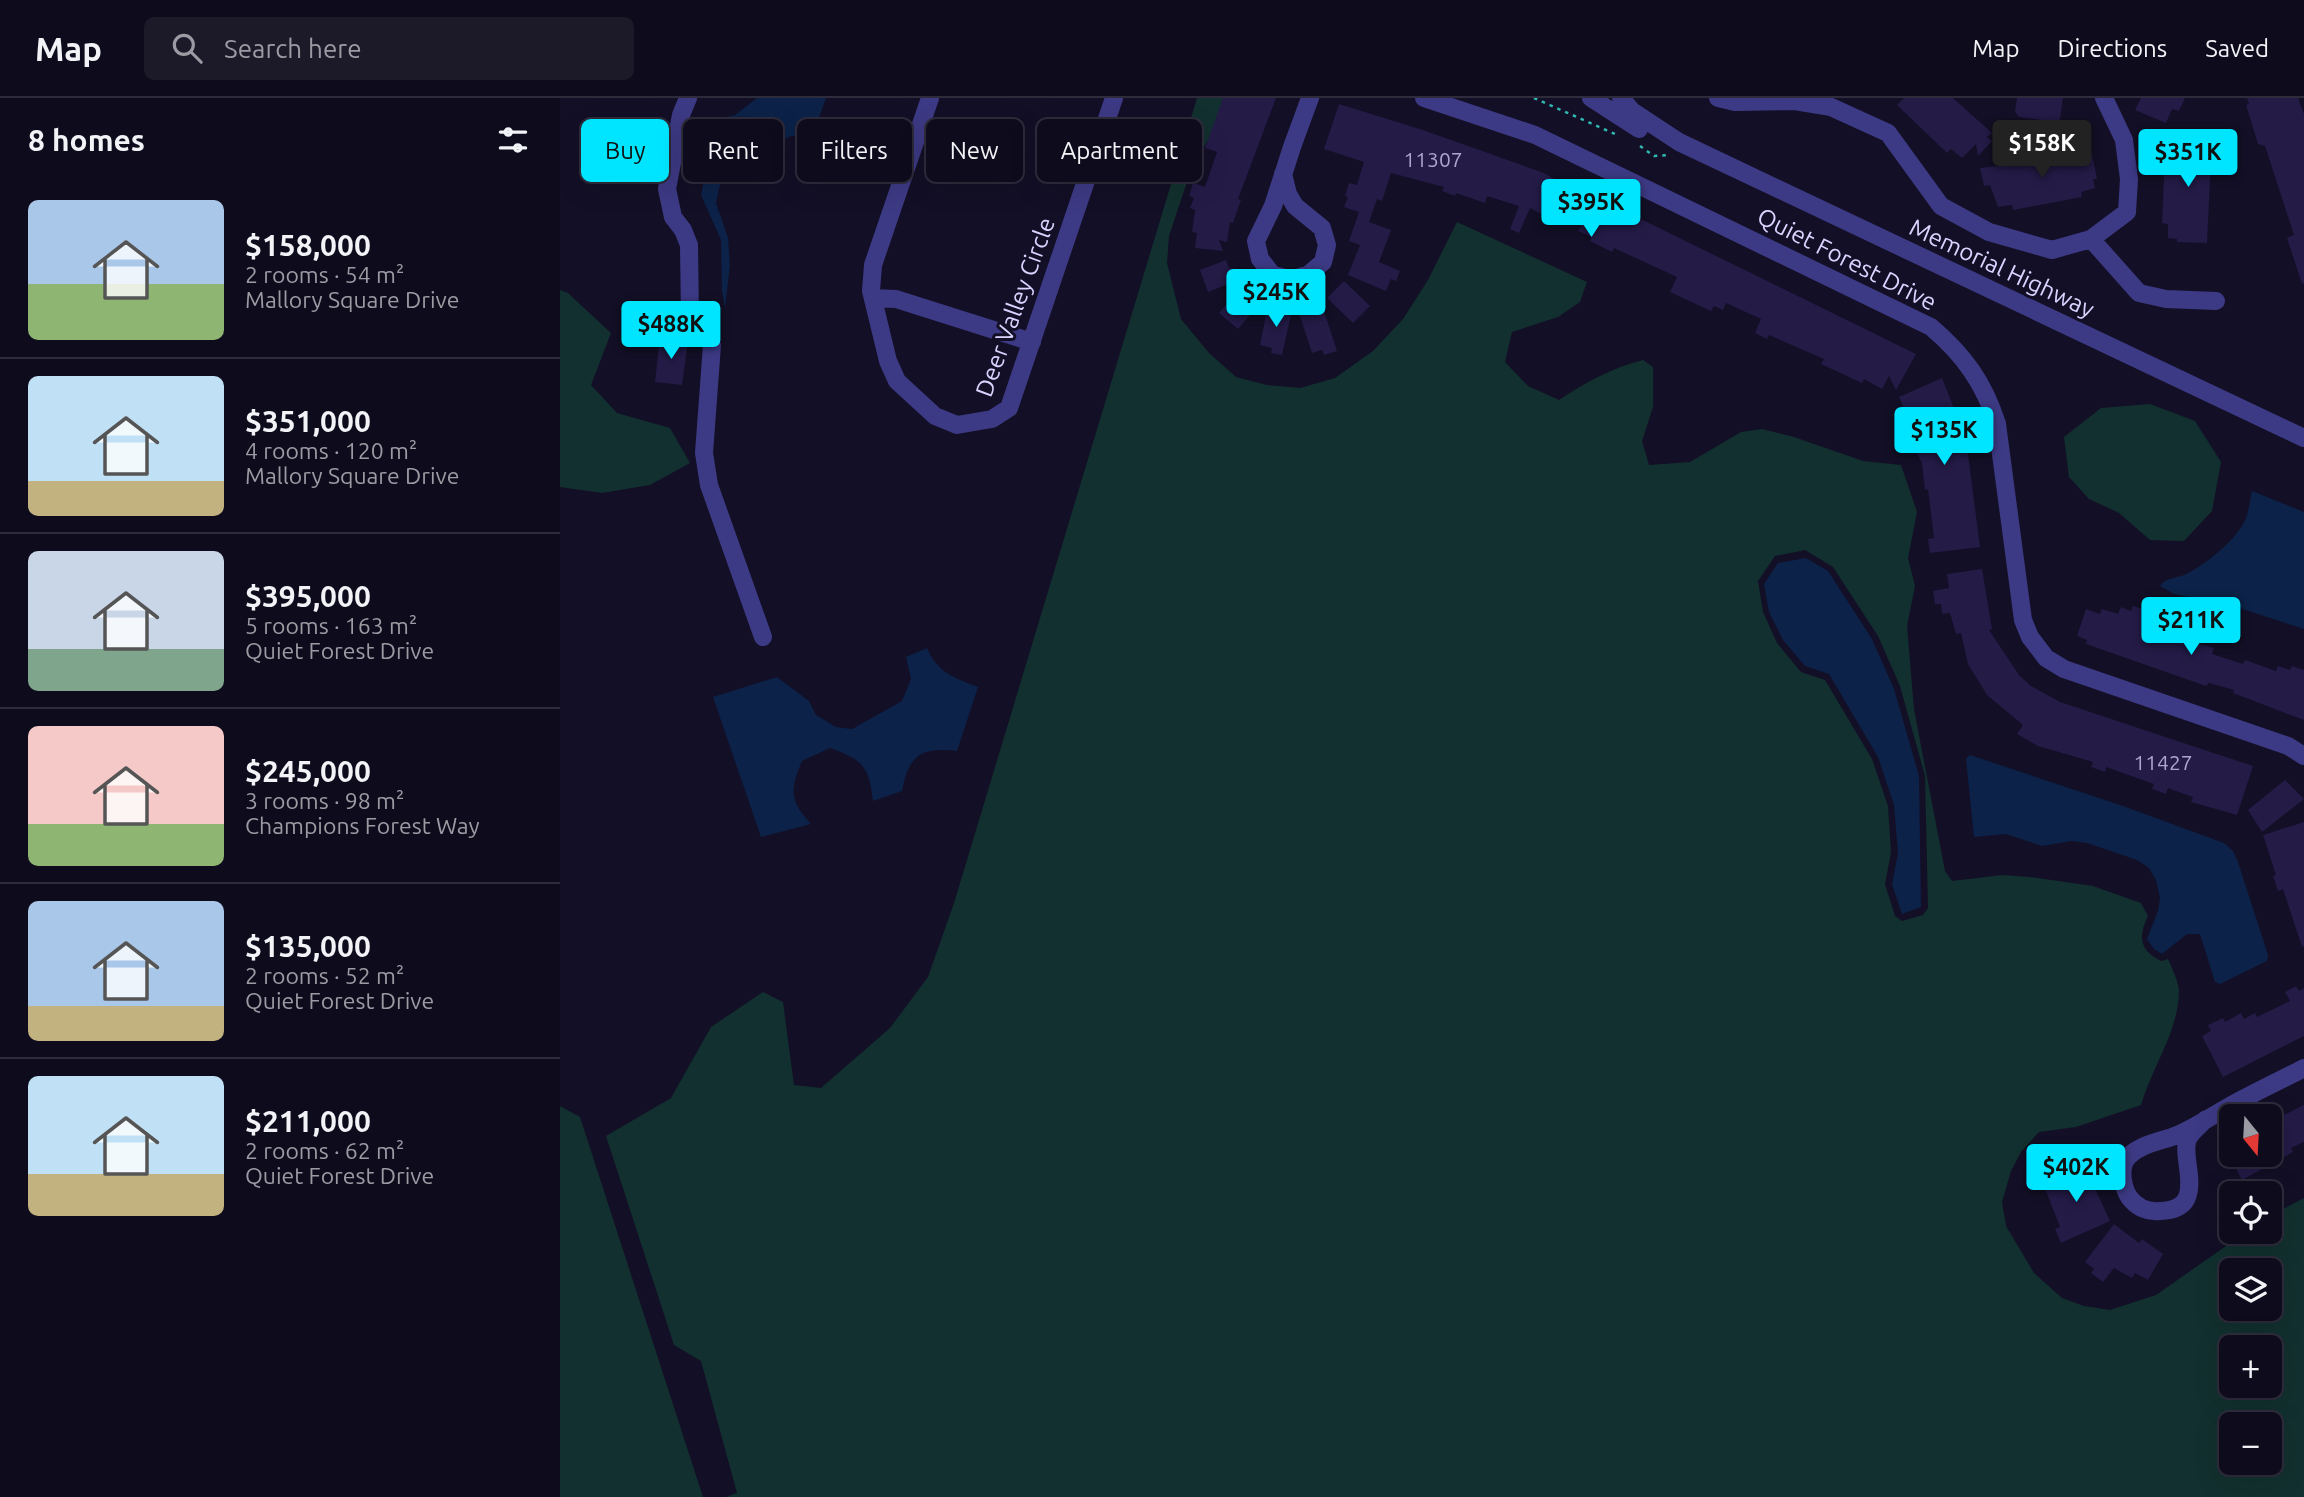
<!DOCTYPE html>
<meta charset="utf-8">
<style>
body{margin:0;font-family:Ubuntu,sans-serif;background:#1c1929;color:#f1f3f6;height:100vh;display:flex;flex-direction:column;font-size:26px;white-space:nowrap}
*{box-sizing:border-box;margin:0}
p{font-size:23px;color:#9b9ba3}
.icon{flex:none;width:38px;height:38px;fill:none;stroke:currentColor;stroke-width:2;stroke-linecap:round;stroke-linejoin:round}
.map{position:relative;flex:1;overflow:hidden}
.drawer{display:flex;flex-direction:column;background:#0e0b1c;width:560px}
.drawer>*{flex:none}
.guide{position:absolute;left:21px;top:21px;width:665px;height:63px;display:flex;gap:14px}
.needle{width:46px;rotate:162deg}
.tools{position:absolute;left:1659px;top:1006px;display:grid;gap:14px}
.tools a{display:grid;place-items:center;width:63px;height:63px;border-radius:10px;background:#0e0b1c;box-shadow:0 7px 28px #0002,0 0 0 2px #2e2b3b;font-size:35px}
.price{position:absolute;translate:-50% -60px;padding:0 16px;border-radius:7px;background:#00e5ff;color:#111;font-size:23px;line-height:46px;filter:drop-shadow(0 2px 4px #0008)}
.price::after{content:'';position:absolute;left:50%;top:42px;width:21px;height:16px;margin-left:-10px;background:inherit;clip-path:polygon(0 0,100% 0,50% 100%)}
.price.active{background:#222;color:#fff}
ul{padding:0;list-style:none}
li{display:flex;align-items:center;gap:21px;height:175px;padding:0 28px}
li+li{border-top:2px solid #2e2b3b}
li span{display:grid;place-items:center;flex:none;width:196px;height:140px;border-radius:10px;color:#555}
li>.icon{margin-inline-start:auto}
span .icon{width:84px;height:84px;fill:#fffc;stroke-width:1}
li b{font-size:30px}
h2{display:flex;justify-content:space-between;align-items:center;height:84px;padding:0 28px;font-size:30px}
.pill{padding:0 24px;border-radius:10px;background:#0e0b1c;box-shadow:0 7px 28px #0002,0 0 0 2px #2e2b3b;font-size:24px;line-height:63px}
.pill.active{background:#00e5ff;color:#111}
header{display:flex;align-items:center;gap:42px;box-sizing:border-box;height:98px;padding:0 35px;background:#0e0b1c;border-bottom:2px solid #2e2b3b}
header strong{font-size:33px}
nav{display:flex;gap:38px;margin-inline-start:auto;font-size:24px}
.search{width:490px;height:63px;background:#1c1929;display:flex;align-items:center;gap:18px;box-sizing:border-box;padding:0 24px;border-radius:10px;color:#9b9ba3;font-size:26px}
main{display:flex;flex:1;min-height:0}
.map>svg:first-child{display:block}
.green{fill:#12302f;fill-rule:evenodd}
.water{fill:#0c2248}
.building{fill:#241b47}
.lines{fill:none;stroke-linecap:round;stroke-linejoin:round}
.path{stroke:#2fb8b0;stroke-width:2.5;stroke-dasharray:3.5 5;stroke-linecap:butt}
.minor{stroke:#3d3a85;stroke-width:18}
.labels{text-anchor:middle;dominant-baseline:central;stroke-width:6;stroke-linejoin:round;paint-order:stroke}
.number-label{font-size:21px;fill:#aca6d1}
.street-label{font-size:24px;fill:#d9d4ff;stroke:#130f26}
</style>
<header>
<strong>Map</strong>
<div class="search"><svg class="icon" aria-label="search" viewBox="0 0 24 24"><circle cx="10" cy="10" r="6"/><path d="M15 15l6 6"/></svg>Search here</div>
<nav><a>Map</a><a>Directions</a><a>Saved</a></nav>
</header>
<main>
<section class="drawer">
<h2>8 homes<svg class="icon" aria-label="filters" viewBox="0 0 24 24"><path d="M4 7h16M4 17h16"/><circle cx="9" cy="7" r="2"/><circle cx="15" cy="17" r="2"/></svg></h2>
<ul>
<li><span style="background:linear-gradient(#a9c7e8 60%,#8fb573 0)"><svg class="icon" aria-label="home" viewBox="0 0 24 24"><path d="M3 11l9-7 9 7M6 9v11h12V9"/></svg></span><div><b>$158,000</b><p>2 rooms · 54 m²</p><p>Mallory Square Drive</p></div></li>
<li><span style="background:linear-gradient(#bfe0f5 75%,#c2b280 0)"><svg class="icon" aria-label="home" viewBox="0 0 24 24"><path d="M3 11l9-7 9 7M6 9v11h12V9"/></svg></span><div><b>$351,000</b><p>4 rooms · 120 m²</p><p>Mallory Square Drive</p></div></li>
<li><span style="background:linear-gradient(#c9d6e8 70%,#7fa58c 0)"><svg class="icon" aria-label="home" viewBox="0 0 24 24"><path d="M3 11l9-7 9 7M6 9v11h12V9"/></svg></span><div><b>$395,000</b><p>5 rooms · 163 m²</p><p>Quiet Forest Drive</p></div></li>
<li><span style="background:linear-gradient(#f6c9c9 70%,#8fb573 0)"><svg class="icon" aria-label="home" viewBox="0 0 24 24"><path d="M3 11l9-7 9 7M6 9v11h12V9"/></svg></span><div><b>$245,000</b><p>3 rooms · 98 m²</p><p>Champions Forest Way</p></div></li>
<li><span style="background:linear-gradient(#a9c7e8 75%,#c2b280 0)"><svg class="icon" aria-label="home" viewBox="0 0 24 24"><path d="M3 11l9-7 9 7M6 9v11h12V9"/></svg></span><div><b>$135,000</b><p>2 rooms · 52 m²</p><p>Quiet Forest Drive</p></div></li>
<li><span style="background:linear-gradient(#bfe0f5 70%,#c2b280 0)"><svg class="icon" aria-label="home" viewBox="0 0 24 24"><path d="M3 11l9-7 9 7M6 9v11h12V9"/></svg></span><div><b>$211,000</b><p>2 rooms · 62 m²</p><p>Quiet Forest Drive</p></div></li>
</ul>
</section>
<div class="map">
<svg width="1744" height="1399" viewBox="0 0 1744 1399">
<rect width="100%" height="100%" fill="#130f26"/>
<path class="green" d="M637,0H675L633,66L609,138L607,165L621,221L649,255L676,279L707,287L740,290L775,280L813,253L843,221L868,182L897,124L1027,184L1020,204L998,219L952,234L945,264L968,288L999,302C1026,284 1052,270 1083,262L1093,269V309L1082,343L1089,367L1130,364L1181,334L1202,331L1234,339L1303,363L1341,367L1357,414L1348,460L1355,488L1347,528L1354,611L1385,773L1392,783L1442,777L1470,779L1533,788L1581,805L1588,818C1578,838 1579,852 1601,863L1608,861C1612,870 1618,883 1619,892C1619,933 1592,969 1581,1007L1516,1029L1479,1034L1461,1054L1451,1073L1442,1104L1446,1128L1474,1175L1502,1200L1524,1208L1550,1212L1596,1197L1686,1134H1710V1118L1744,1100V1399H166L177,1395L141,1263L114,1247L46,1038L111,1000L151,929L203,894L223,904L234,987L261,990L330,930L368,879L394,805ZM1245,452L1273,469L1318,538L1340,588L1365,678L1368,810L1363,817L1342,823L1335,818L1325,786L1331,754L1328,708L1312,661L1265,582L1241,574L1217,545L1203,514L1198,483L1215,458ZM1671,1172H1710V1211H1671ZM1671,1250H1710V1288H1671ZM1671,1326H1710V1365H1671Z
M0,192L8,195L51,235L31,287L57,315L110,330L130,365L90,387L42,395L0,389Z
M1590,306L1635,323L1661,364L1652,413L1624,443L1590,442L1559,415L1529,401L1509,379L1504,339L1541,310Z
M0,1008L20,1019L143,1399H0Z"/>
<path class="water" d="M197,0H266L251,42L232,38L208,47L161,82L156,105L168,140L170,167L165,210L162,193L161,142L141,97L157,21L175,17Z
M1692,393L1744,414V531L1670,507L1614,496L1600,488C1605,480 1616,480 1624,477C1643,469 1679,440 1686,420C1689,412 1690,402 1692,393Z
M1246,460L1268,473L1312,541L1334,591L1359,678L1361,809L1342,816L1332,786L1338,755L1334,707L1318,659L1269,576L1245,568L1223,542L1209,514L1204,486L1218,465Z
M367,550C377,574 394,580 418,589L397,653C362,649 349,656 342,693L313,703C309,668 303,662 270,650L242,663C230,692 229,702 251,726L201,739L153,599L217,579L249,603L256,617L276,629L292,631L342,603L351,581L346,559Z
M1410,657L1563,708L1664,745L1673,753L1678,764L1708,857L1707,863L1660,886L1655,884L1640,836H1627L1602,856L1594,851L1587,841L1598,813L1600,800L1596,782L1589,770L1577,762L1527,745L1512,743L1482,748L1446,736L1414,739L1406,661Z"/>
<path class="building" d="M663,0H716L678,101L681,102L673,125L670,124L667,144L659,142L663,153L635,150L637,135L632,134L635,112L630,110L634,100L629,98L633,85L645,89L657,54L645,50Z
M1344,0H1393L1432,35L1427,39L1432,43L1418,58L1416,46L1402,60L1391,51L1387,55L1337,7Z
M1457,0H1503L1500,21L1496,24L1459,19L1455,14Z
M1581,0H1625L1619,13L1612,11L1606,25L1575,12Z
M1687,0H1738L1744,16V185L1742,186L1727,140L1734,137L1705,48L1698,46L1686,7L1689,6Z
M779,6L863,32L984,75L1003,86L1002,88L1027,100L1031,97L1042,102L1356,256L1336,292L1329,278L1322,291L1304,281L1302,285L1261,266L1264,261L1209,237L1207,241L1195,235L1201,221L1166,205L1163,212L1154,208L1151,213L1110,194L1117,179L1054,150L1052,154L1030,143L1032,139L1018,133L1021,128L999,118L985,112L983,117L970,110L959,135L950,131L959,108L927,98L925,105L896,95L895,98L882,93L884,89L831,75L822,103L817,101L809,124L831,132L819,164L840,173L836,183L831,181L826,193L788,177L800,147L789,143L799,114L784,109L788,99L785,98L789,85L797,87L804,64L764,51Z
M1613,38L1652,40L1647,145L1617,144V141L1608,140V126L1602,125L1605,56H1611Z
M1531,51L1537,81H1533L1535,90L1521,94L1522,99L1453,112L1452,107L1438,109L1430,87L1424,88L1420,70L1466,65Z
M666,162L669,170L674,171L678,182L648,194L640,172Z
M784,183L810,208L793,225L767,200Z
M683,188L701,204L678,231L659,215Z
M761,204L777,253L764,257L762,252L752,255L738,212Z
M708,207L732,212L722,257L711,255L712,250L700,247Z
M100,239L128,243L122,287L95,284Z
M1382,280L1406,341L1420,449L1370,455L1368,441L1374,440L1368,391L1365,392L1362,366L1351,340L1356,338L1339,299Z
M1422,471L1432,531L1429,532L1459,577L1471,588L1500,604L1693,668L1677,717L1631,704L1633,699L1608,690L1606,696L1592,691L1594,686L1546,669L1545,674L1531,669L1533,664L1478,648L1457,636L1463,627L1427,597L1408,566L1401,535L1396,536L1390,515L1382,516L1381,506H1375L1373,493L1389,490L1387,476Z
M1573,508L1645,532L1640,546L1654,550L1652,556L1683,566L1685,562L1716,573L1718,568L1730,572L1732,568L1744,572V622L1673,595L1674,592L1649,585L1646,588L1526,546L1527,542L1517,538L1526,511L1540,516L1542,511L1558,516L1561,509L1571,513Z
M1725,682L1744,701L1702,734L1688,712Z
M1744,724V848L1742,849L1723,791L1718,793L1713,778L1716,777L1703,737Z
M1736,888L1739,893L1744,890V938L1663,979L1642,938L1651,933L1648,927L1663,920L1665,924L1681,915L1684,921L1695,915L1697,919L1730,903L1725,894Z
M1744,1007V1044L1731,1050L1733,1054L1682,1082L1669,1057H1710V1024Z
M1531,1068L1536,1081L1533,1082L1537,1095L1550,1123L1501,1145L1495,1131L1500,1129L1484,1088Z
M1554,1126L1579,1145L1582,1141L1603,1156L1588,1182L1575,1175L1572,1180L1554,1170L1543,1184L1531,1175L1534,1171L1525,1164Z"/>
<g class="lines">
<path class="path" d="M974,0L1055,36
M1080,48L1094,58L1109,57"/>
<path class="minor" d="M128,0L121,17L107,91L113,119L123,132L129,147L130,219L152,247L144,355L149,387L203,539
M370,0L313,167L311,193L328,263L337,283L375,318L397,327L432,321L449,310L554,0
M864,0L975,37L1371,229C1404,257 1424,285 1437,326L1463,522L1470,539L1486,560L1504,571L1728,648L1744,658
M1031,0L1079,31
M1061,0L1072,13L1119,44L1744,340
M1158,0L1175,4L1235,3L1271,9L1328,35L1381,108L1429,134L1492,152L1531,141L1579,195L1606,201L1656,203
M723,76L728,96L735,108L762,130L767,147L763,164L749,176L731,182L712,176L700,161L696,143L713,108L732,49L750,0
M1531,141L1567,114L1569,81L1564,42L1544,0
M313,200L336,201L472,244
M1646,1021C1640,1027 1631,1034 1628,1041C1619,1060 1650,1112 1600,1113C1587,1114 1577,1110 1569,1099C1563,1090 1560,1073 1565,1063C1574,1048 1597,1044 1612,1039C1631,1032 1650,1019 1668,1009C1693,995 1719,983 1744,970"/>
</g>
<g class="labels">
<g class="number-label">
<text x="873" y="61">11307</text>
<text x="1603" y="664">11427</text>
</g>
<g class="street-label">
<text transform="translate(1287 161) rotate(27)">Quiet Forest Drive</text>
<text transform="translate(1442 170) rotate(25)">Memorial Highway</text>
<text transform="translate(455 209) rotate(-70)">Deer Valley Circle</text>
</g>
</g>
</svg>
<div class="tools">
<a><svg class="needle" viewBox="-14 -14 28 28"><path d="M0-13l5 13h-10z" fill="#e53935"/><path d="M0 13l5-13h-10z" fill="#9b9ba3"/></svg></a>
<a><svg class="icon" aria-label="locate" viewBox="0 0 24 24"><circle cx="12" cy="12" r="6"/><path d="M12 2v4M12 18v4M2 12h4M18 12h4"/></svg></a>
<a><svg class="icon" aria-label="layers" viewBox="0 0 24 24"><path d="M12 4l9 5-9 5-9-5zM3 14l9 5 9-5"/></svg></a>
<a>+</a>
<a>−</a>
</div>
<b class="price active" style="left:1482px;top:82px">$158K</b>
<b class="price" style="left:1628px;top:91px">$351K</b>
<b class="price" style="left:1031px;top:141px">$395K</b>
<b class="price" style="left:716px;top:231px">$245K</b>
<b class="price" style="left:111px;top:263px">$488K</b>
<b class="price" style="left:1384px;top:369px">$135K</b>
<b class="price" style="left:1631px;top:559px">$211K</b>
<b class="price" style="left:1516px;top:1106px">$402K</b>
<div class="guide">
<a class="pill active">Buy</a>
<a class="pill">Rent</a>
<a class="pill">Filters</a>
<a class="pill">New</a>
<a class="pill">Apartment</a>
</div>
</div>
</main>
